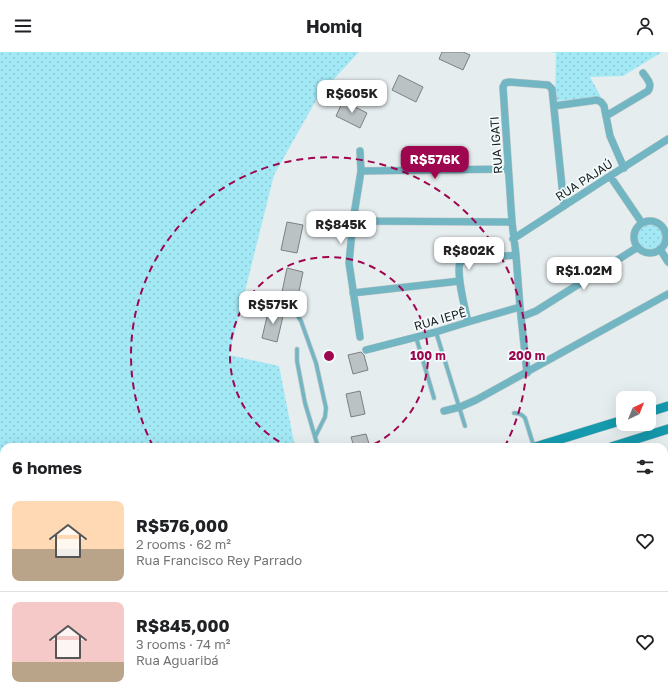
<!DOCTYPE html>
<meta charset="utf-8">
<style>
body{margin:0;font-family:"Golos Text",sans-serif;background:#f6f6f6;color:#202124;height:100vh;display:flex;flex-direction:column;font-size:15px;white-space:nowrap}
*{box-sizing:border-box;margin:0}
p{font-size:13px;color:#757577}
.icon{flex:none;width:22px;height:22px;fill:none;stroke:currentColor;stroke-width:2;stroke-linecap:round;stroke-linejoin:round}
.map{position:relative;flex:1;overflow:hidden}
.details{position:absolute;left:0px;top:391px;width:668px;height:256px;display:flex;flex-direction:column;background:#fff;border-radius:12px 12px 0 0;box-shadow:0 4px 16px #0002}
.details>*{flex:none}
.needle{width:26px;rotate:43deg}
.buttons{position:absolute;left:616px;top:339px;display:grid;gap:8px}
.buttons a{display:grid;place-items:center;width:40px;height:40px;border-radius:8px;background:#fff;box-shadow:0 4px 16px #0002;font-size:20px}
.price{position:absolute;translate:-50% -34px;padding:0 9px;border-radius:8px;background:#fff;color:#222;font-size:13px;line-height:26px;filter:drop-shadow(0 1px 2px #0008)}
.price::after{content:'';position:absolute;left:50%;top:24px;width:12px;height:9px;margin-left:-6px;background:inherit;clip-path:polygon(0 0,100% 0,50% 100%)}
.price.selected{background:#9e0650;color:#fff}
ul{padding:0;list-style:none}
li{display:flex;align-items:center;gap:12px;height:100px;padding:0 12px}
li+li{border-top:1px solid #e0e0e0}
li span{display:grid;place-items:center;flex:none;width:112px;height:80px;border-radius:8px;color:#555}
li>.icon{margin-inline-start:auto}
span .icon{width:48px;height:48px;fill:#fffc;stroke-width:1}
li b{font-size:17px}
h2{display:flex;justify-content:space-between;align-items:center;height:48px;padding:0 12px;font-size:17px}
header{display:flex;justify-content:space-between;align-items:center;height:52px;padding:0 12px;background:#fff;font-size:18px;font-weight:700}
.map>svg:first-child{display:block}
.grass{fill:url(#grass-dots)}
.building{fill:#bac2c3;stroke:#7b8183}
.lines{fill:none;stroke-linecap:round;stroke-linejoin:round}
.service-casing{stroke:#c1c8c9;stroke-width:5}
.minor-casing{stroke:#c1c8c9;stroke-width:8}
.secondary-casing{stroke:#c1c8c9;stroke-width:10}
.service{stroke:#73b6c3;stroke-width:3.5}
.minor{stroke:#73b6c3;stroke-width:7}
.secondary{stroke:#159aae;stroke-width:9}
.ring{fill:none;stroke:#9e0650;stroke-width:2;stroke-dasharray:7 5}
.labels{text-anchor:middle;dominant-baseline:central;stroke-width:3.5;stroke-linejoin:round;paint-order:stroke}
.street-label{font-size:12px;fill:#1a1d1d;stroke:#f3fbfc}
.centre{fill:#9e0650;stroke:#f3fbfc;stroke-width:2}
.ring-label{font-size:12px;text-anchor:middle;font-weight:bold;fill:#9e0650;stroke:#f3fbfc;stroke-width:3.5;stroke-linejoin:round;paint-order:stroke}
</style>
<header><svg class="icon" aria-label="menu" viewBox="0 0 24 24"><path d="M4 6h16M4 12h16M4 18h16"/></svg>Homiq<svg class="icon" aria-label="person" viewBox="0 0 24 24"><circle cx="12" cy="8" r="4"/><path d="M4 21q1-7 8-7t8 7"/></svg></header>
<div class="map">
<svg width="668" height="647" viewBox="0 0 668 647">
<defs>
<pattern id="grass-dots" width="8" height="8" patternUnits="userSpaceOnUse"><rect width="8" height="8" fill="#a3e8f5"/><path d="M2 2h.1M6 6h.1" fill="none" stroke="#8cc7d2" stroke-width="1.8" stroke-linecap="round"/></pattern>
</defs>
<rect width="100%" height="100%" fill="#e6edef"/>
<path class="grass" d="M0,0H359L319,43L274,123L229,303L279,314L295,395H4V523L0,505Z
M550,0H662L623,24L590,25L601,45L555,49L556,1Z
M634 185a16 16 0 1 1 32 0a16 16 0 1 1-32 0Z"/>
<path class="building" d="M442,0H463L470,3L463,18L439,7Z
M399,23L423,35L416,50L392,38Z
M343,49L367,61L360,76L336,64Z
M287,170L303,173L297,201L281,198Z
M287,216L303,220L298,244L282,240Z
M269,256L284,260L277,290L262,286Z
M361,300L364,303L368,318L353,322L348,303Z
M360,339L365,362L351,365L346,342Z
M366,382L370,395H354L351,385Z"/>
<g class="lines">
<defs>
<path id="service" d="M284,256L298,264L301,269L316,311L326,356L325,365L315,385
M436,280L465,374
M416,285L434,346
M297,297V309L305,351L318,395
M514,361C519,361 522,362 525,366L534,395
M664,487L668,491
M0,636L4,634
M40,643L43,647
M69,643L71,647
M108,643L110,647"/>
<path id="minor" d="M554,54L597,48L601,50L604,54L610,84L624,116
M606,64L648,39C653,32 647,27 643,21
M360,99L361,119L353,169L349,211L360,285
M361,119L508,117
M610,124L642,171
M353,169L512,170
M634 185a16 16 0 1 1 32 0a16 16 0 1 1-32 0Z
M513,187L610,124L668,87
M660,197L668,210
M353,241L460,229
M521,265L536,259L638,195
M468,270C465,256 456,223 460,210L465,208L516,203
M366,298L436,280L468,270L520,255
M527,321L520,255L516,203L512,170L503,35L505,31L509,30L548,33L552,37L564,154
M444,359L460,355L476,348L668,242
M664,526L668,530
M664,541L668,540
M0,567L4,568
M664,593L668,592
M375,643L378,647
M640,643L649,647
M313,647V643
M453,647L460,643
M550,647L557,643
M625,647L629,644L634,643"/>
<path id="secondary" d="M649,360L668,354
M535,395L623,368
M611,395L668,377
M0,598L4,596
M0,619L4,617"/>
</defs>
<use href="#service" class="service-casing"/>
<use href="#minor" class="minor-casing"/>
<use href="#secondary" class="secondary-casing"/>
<use href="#service" class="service"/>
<use href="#minor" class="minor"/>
<use href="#secondary" class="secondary"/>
</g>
<g class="ring">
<path d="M290 395A99 99 0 1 1 368 395"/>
<path d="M153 394A198 198 0 1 1 505 394"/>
</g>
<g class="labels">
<g class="street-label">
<text transform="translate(496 93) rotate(-94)">RUA IGATI</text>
<text transform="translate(584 128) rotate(-33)">RUA PAJAÚ</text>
<text transform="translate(440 267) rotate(-16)">RUA IEPÊ</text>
</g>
</g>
<circle cx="329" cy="304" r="6" class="centre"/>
<g class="ring-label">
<text x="428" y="308">100 m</text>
<text x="527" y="308">200 m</text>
</g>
</svg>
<div class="buttons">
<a><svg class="needle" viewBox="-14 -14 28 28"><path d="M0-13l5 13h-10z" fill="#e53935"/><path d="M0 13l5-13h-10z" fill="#757577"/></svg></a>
</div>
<b class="price" style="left:352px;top:62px">R$605K</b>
<b class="price selected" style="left:435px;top:128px">R$576K</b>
<b class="price" style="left:341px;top:193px">R$845K</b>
<b class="price" style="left:469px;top:219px">R$802K</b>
<b class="price" style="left:584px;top:239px">R$1.02M</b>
<b class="price" style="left:273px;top:273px">R$575K</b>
<section class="details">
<h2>6 homes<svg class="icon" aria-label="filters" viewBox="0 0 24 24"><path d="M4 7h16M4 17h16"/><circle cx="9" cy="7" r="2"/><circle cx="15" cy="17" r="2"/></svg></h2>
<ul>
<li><span style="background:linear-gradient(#ffd9b3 60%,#b9a48a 0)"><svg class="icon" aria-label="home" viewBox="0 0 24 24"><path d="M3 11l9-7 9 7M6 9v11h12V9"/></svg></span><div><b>R$576,000</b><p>2 rooms · 62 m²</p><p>Rua Francisco Rey Parrado</p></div><svg class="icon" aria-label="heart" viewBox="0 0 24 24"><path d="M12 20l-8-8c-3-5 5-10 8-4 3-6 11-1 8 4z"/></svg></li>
<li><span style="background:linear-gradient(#f6c9c9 75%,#b9a48a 0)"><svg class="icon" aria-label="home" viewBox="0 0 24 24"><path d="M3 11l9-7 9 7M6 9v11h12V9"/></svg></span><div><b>R$845,000</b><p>3 rooms · 74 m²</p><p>Rua Aguaribá</p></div><svg class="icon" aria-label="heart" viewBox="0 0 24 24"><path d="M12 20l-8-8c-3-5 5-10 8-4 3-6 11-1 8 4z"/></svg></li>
</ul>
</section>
</div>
